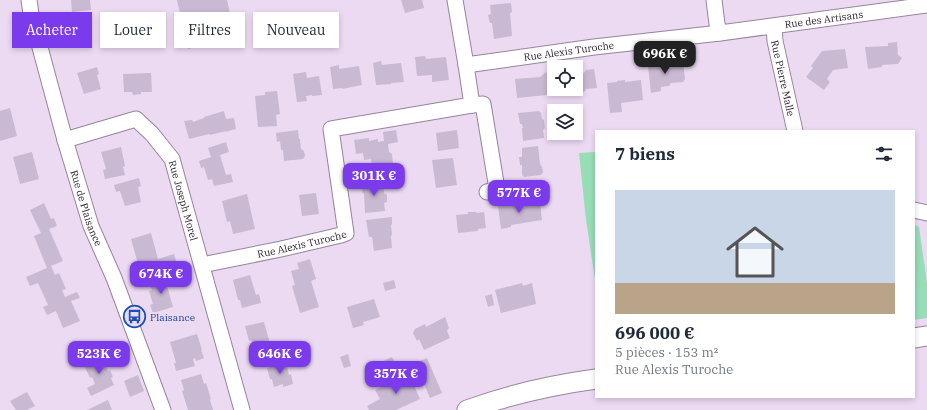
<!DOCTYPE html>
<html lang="fr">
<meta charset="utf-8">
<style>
body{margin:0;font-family:"IBM Plex Serif",serif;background:#f6f6f7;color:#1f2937;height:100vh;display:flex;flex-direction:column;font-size:15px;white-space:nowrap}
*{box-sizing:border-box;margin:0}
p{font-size:13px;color:#747a83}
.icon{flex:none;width:22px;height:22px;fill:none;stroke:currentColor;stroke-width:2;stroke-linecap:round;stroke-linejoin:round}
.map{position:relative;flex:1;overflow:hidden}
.panel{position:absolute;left:595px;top:130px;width:320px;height:268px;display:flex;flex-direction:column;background:#fff;border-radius:0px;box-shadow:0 2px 6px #0003}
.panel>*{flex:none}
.hud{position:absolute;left:12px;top:12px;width:380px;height:36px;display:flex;gap:8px}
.fabs{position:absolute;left:547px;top:60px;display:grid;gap:8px}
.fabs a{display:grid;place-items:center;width:36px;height:36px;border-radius:0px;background:#fff;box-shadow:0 2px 6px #0003;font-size:20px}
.price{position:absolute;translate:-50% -34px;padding:0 9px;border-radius:8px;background:#7c3aed;color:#fff;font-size:13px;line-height:26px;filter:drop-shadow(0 1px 2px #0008)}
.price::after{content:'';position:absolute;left:50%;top:24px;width:12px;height:9px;margin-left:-6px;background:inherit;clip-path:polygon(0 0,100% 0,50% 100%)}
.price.current{background:#222;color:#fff}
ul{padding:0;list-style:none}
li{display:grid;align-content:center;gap:8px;height:212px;padding:0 20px}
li+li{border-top:1px solid #e0e1e3}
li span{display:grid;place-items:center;height:124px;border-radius:0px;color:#555}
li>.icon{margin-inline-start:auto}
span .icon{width:72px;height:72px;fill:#fffc;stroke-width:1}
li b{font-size:17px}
h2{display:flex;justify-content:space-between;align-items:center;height:48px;padding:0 20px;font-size:17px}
.chip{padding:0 14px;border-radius:0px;background:#fff;box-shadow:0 2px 6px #0003;font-size:14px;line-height:36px}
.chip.current{background:#7c3aed;color:#fff}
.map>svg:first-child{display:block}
.green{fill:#97deb7}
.building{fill:#c9b9d2}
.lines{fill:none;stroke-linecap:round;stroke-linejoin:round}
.minor-casing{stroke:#96859c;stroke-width:17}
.major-casing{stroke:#96859c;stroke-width:21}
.minor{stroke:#fff;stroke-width:15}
.major{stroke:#fff;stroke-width:19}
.labels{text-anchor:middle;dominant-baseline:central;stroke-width:4;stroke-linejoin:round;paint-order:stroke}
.street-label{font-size:10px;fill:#2b242e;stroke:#ecdaf3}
.transit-label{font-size:10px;fill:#164399;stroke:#ecdaf3;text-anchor:start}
</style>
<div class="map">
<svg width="927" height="410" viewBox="0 0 927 410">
<rect width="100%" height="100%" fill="#ecdaf3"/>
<path class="green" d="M596,152V286L586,220L579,153Z
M914,224L919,227L927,282V318L914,320Z"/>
<path class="building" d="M71,0H90L91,10L72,12Z
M177,0H227L236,39L188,49Z
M401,0H422L424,8L405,13Z
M511,3L512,12L510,13L512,36L494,39L492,23H490L488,15L491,14L490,5Z
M897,42L898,55L902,58L898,64L882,65V67L868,69L865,47L888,46V43Z
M845,49L848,68L833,70L827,79L830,82L824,90L806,77L813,68L811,66L822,51Z
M425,56L426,59L446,57L449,80L432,82V75L417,76L415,57Z
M668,59V63L683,62L685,79L683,82L671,83L669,86L661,87V91L651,93L648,66L657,65V60Z
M381,61L382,65L401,63L404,82L391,83V84L376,85L373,63Z
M339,65V69L359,66L362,85L342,89V88L333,89L330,67Z
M97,67L99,74L97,75L101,89L84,94L77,73Z
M594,69L597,88L586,89L584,92L569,94L568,89H576V74L584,73L586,70Z
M306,72L307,78L319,76L322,95L312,96V95L306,96L307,101L297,102L293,74Z
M546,72L554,83V90L547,95L517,98L515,79L540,77Z
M151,73L152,92H141V94L133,95L132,92H124L123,74Z
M625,80V82L641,80L643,100L621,103L622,112L610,113L607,83L617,82V81Z
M277,91L280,114L276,115L277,126L258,127L255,96L265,95V92Z
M10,108L17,136L0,141V111Z
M224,111L226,119L234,118L236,129L225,132L226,131L210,135L209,134L189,139L184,121L192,120L193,122L204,118V117Z
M539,111L541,113L542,119L544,120L545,128L543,130L544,138L523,141L522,128H523L522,124H520L518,113Z
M298,130L299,139H300L301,149L304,151L305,156L303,159L284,161L283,150H281L280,141L277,142L276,133Z
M396,130L398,142L388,144L389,152L392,154L393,163L372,166L371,159L364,160L363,153L356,154L354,140L369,138V141L378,139V142L384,141L383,132Z
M457,130L459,148L438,151L436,133Z
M226,142L229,152L220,155L226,175L231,174L233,182L214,186L212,179L208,180L204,167L201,168L199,161L211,157L208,148Z
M538,146L540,164L542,167L543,172L541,175L524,177L522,175V165H520L519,157H522V148Z
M121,147L125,166L123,167L125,175L105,179L103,170L106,169L101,152Z
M32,152L39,179L20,184L13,157Z
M453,158L457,185L436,188L432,160Z
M139,178L141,186L138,187L141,202L125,206L120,191L116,192L114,185Z
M371,181L373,183L383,182L384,193L387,195V202L384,203L385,211L365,213L364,193L363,194L361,182Z
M316,193L319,214L302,216L299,195Z
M247,194L255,229L233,234L230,221L227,222L222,201Z
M540,202L542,220L511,225V227L501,229L498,206L515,204V205Z
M44,203L51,219L54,218L57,226L49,229L63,261L51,266L55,275L59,273L66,289L62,290L65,297L77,292L80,298L71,301L80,321L63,328L56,311L47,315L43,307L48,305L38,283L30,286L26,277L47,268L34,236L41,233L30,210Z
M468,212H476L477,213L484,212L486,228L478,229V231L458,233L456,215L468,214Z
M392,217V224L391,226L392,234L391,237L392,248L374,251L372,237H369L366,220Z
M151,233L158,259L174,254L178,268L135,280L131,267L138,264L131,239Z
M310,259L316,279L311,281L319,307L300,313L292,286L295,285L291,271L299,269L297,263Z
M250,275L256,295L259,294L261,303L242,308L240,300H238L233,280Z
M169,276L171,285L167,286L173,307L153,313L150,305L153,304L149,291L152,290L149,283Z
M394,280L396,288L385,291L383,283Z
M522,283L523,286L532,283L536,304L501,313L495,290Z
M492,294L494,305L488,307L485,296Z
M374,299L380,317L363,322L364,325L353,328L347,307Z
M445,317L449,328L447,331L450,338L424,350L419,339L417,341L413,333L415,329L425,324L426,327Z
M264,322L272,351L274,350L277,359L258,364L251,340L249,341L245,326Z
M197,334L202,350H201L204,358L196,361L195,358L193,359L195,366L176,371L174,363H176L170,342Z
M348,354L351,366L344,368L340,357Z
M101,355L108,371L110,370L113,377L111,378L114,385L91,396L87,388L95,384L92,377L90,378L83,363Z
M392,357L398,369L387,374L381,362Z
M427,358L442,393L430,398L415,363Z
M286,363L289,375L291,374L293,384L283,387V384L274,387L272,379H270L267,368Z
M201,374L204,384L206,383L211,399L210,400L213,410H188L182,391L184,390L181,380Z
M409,374L420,399L396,410H369L367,406L380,399L375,390Z
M138,375L144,391L130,397L124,381Z
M27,392L35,406L27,410H16L10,401Z
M108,400L112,410H87Z"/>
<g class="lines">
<defs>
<g id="minor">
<path id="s1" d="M29,0L31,14L65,140L91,226L114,278L163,410"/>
<path d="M455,0L466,65"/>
<path d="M714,0L717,24L720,33"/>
<path id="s2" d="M774,26L775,41L795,131"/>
<path d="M472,105L483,104L497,189L487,192"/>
<path id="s3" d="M65,140L136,119L152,134L172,159L242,410"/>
<path d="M914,210L927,213"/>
<path id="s4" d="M202,265L281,249L341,235L346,233L331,129L472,105L466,65L594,47L720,33L927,5"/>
</g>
<path id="major" d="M914,338L927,336
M467,410C508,395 552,385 596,379"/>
</defs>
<use href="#minor" class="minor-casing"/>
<use href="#major" class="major-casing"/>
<use href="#minor" class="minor"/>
<use href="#major" class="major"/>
</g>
<defs>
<symbol id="bus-ring" viewBox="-11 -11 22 22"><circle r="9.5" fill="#ecdaf3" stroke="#1a4fb4" stroke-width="1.5"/><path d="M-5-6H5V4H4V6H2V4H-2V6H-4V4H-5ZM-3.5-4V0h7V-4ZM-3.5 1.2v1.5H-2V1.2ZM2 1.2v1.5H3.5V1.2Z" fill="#1a4fb4"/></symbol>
</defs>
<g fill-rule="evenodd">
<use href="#bus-ring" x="122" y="304" width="25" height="25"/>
</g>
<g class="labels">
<g class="street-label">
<text stroke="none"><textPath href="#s4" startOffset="797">Rue des Artisans</textPath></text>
<text stroke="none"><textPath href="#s4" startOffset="540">Rue Alexis Turoche</textPath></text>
<text stroke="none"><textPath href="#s2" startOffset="53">Rue Pierre Malle</textPath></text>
<text stroke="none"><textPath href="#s3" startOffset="171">Rue Joseph Morel</textPath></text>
<text stroke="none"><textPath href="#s1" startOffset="216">Rue de Plaisance</textPath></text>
<text stroke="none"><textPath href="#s4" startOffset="102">Rue Alexis Turoche</textPath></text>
</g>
<g class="transit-label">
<text x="150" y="317">Plaisance</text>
</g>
</g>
</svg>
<div class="fabs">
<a><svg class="icon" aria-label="locate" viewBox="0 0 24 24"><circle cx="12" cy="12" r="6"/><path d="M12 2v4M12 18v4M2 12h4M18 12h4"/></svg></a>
<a><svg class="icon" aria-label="layers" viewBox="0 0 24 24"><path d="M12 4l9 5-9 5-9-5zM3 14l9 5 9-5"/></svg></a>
</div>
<b class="price current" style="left:665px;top:75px">696K €</b>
<b class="price" style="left:374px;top:197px">301K €</b>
<b class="price" style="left:519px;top:214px">577K €</b>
<b class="price" style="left:161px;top:295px">674K €</b>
<b class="price" style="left:99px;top:375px">523K €</b>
<b class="price" style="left:280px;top:375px">646K €</b>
<b class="price" style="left:396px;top:395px">357K €</b>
<div class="hud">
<a class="chip current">Acheter</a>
<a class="chip">Louer</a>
<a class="chip">Filtres</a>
<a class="chip">Nouveau</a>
</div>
<section class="panel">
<h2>7 biens<svg class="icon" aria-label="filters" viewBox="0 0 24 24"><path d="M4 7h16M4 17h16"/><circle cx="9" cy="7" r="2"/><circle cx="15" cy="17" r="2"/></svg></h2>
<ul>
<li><span style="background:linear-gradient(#c9d6e8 75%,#b9a48a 0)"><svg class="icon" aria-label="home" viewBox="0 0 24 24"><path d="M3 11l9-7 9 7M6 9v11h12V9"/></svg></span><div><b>696 000 €</b><p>5 pièces · 153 m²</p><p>Rue Alexis Turoche</p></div></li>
</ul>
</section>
</div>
